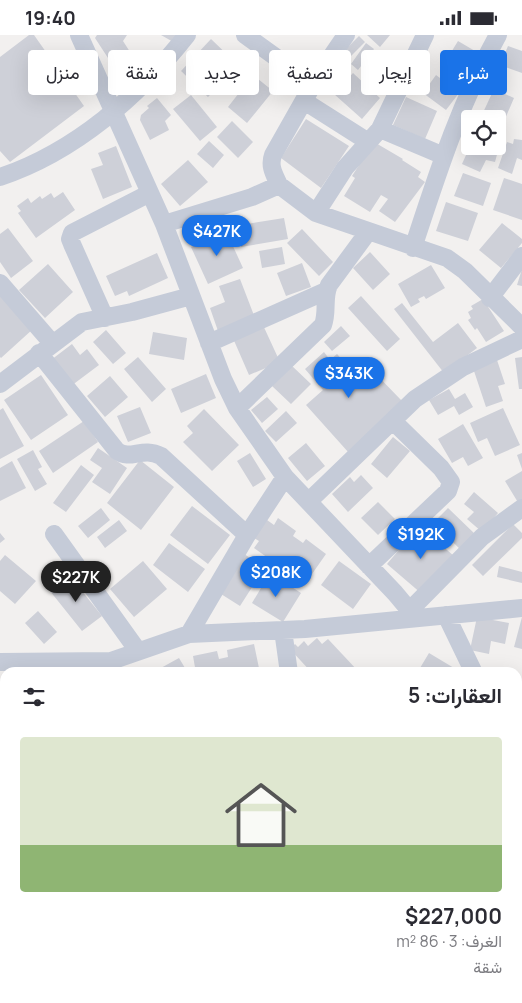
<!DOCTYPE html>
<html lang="ar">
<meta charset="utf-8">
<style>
body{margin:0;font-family:Manrope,Vazirmatn,sans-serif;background:#f2f2f3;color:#2b2b33;direction:rtl;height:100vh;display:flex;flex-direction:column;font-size:19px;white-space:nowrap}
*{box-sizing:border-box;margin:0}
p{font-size:16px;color:#7c7c81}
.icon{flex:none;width:28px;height:28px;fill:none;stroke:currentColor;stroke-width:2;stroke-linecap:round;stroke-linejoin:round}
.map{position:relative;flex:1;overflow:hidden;direction:ltr}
.side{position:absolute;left:0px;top:632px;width:522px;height:336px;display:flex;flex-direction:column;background:#fff;border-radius:15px 15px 0 0;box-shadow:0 5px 20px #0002;direction:rtl}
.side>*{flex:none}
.top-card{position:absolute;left:15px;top:15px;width:492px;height:45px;direction:rtl;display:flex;gap:10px}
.buttons{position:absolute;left:461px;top:75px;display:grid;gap:10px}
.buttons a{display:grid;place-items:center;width:45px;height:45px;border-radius:5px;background:#fff;box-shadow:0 5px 20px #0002;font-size:25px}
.price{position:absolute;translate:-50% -42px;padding:0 11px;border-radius:18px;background:#1a73e8;color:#fff;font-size:16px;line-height:32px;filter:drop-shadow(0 1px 2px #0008)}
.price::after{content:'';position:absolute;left:50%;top:30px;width:15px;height:11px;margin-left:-8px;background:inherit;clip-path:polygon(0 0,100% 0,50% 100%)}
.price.current{background:#222;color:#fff}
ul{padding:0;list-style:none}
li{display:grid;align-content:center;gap:10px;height:265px;padding:0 20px}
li+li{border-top:1px solid #e1e1e2}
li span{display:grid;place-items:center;height:155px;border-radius:5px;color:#555}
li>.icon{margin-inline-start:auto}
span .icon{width:90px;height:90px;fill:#fffc;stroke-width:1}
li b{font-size:21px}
h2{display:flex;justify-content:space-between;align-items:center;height:60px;padding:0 20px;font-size:21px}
.chip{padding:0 18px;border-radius:5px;background:#fff;box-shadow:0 5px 20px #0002;font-size:18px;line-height:45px}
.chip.current{background:#1a73e8;color:#fff}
.status{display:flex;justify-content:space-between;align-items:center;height:35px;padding:0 25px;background:#fff;direction:ltr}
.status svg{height:14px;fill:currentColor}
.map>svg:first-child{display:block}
.green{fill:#baf3dc}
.building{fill:#ced0d8}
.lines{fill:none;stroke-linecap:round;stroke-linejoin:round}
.minor{stroke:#c5cbd8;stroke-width:18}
.primary{stroke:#adb7d1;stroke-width:28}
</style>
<div class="status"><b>19:40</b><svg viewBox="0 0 49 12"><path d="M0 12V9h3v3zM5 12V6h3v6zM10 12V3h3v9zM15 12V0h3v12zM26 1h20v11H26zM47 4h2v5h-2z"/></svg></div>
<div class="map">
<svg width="522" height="968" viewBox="0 0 522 968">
<rect width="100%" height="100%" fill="#f2f0ef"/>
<path class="green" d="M518,799L522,802V968H79L83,964H518Z"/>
<path class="building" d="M29,0H34L84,71L10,127L0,116V22Z
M97,0H127L123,6L141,34L123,46L95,3Z
M161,0H179L175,8Z
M367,0H390L380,12Z
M359,1L365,7L347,25L341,19Z
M211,4L238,30L208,62L181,36Z
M458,6L475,16L452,53L459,58L446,75L423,58L436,40L440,43L450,26L447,24Z
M366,8L374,14L358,35L351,29Z
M508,11L522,16V38L500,30Z
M393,19L406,29L386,53L373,43Z
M339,30L348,39L330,58L321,49Z
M353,38L380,63L362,84L334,59Z
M253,40L273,56L247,88L228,72Z
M494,54L514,63L498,100V84H480Z
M191,60L217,92L200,106L173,74Z
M406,62L437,76L425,104L393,90Z
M157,63L171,80L165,86L169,95L150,105L140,85L141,80L149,73L147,71Z
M306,84L349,111L321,153L281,123Z
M232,86L253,107L238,123L217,102Z
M498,104L501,105L495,127L486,125L480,137L462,129L470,111L480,115V111H498Z
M514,104L522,105V125L517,123L512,139L498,133L507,107L513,109Z
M209,106L224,120L213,133L197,119Z
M374,107L403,124L402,125L421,137L418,142L425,147L395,187L379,176L388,164L381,160L370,177L344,161L355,143L352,141Z
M116,111L132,152L103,164L91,134L103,130L98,118Z
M188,125L208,147L180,171L161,149Z
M463,138L491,148L483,171L454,161Z
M504,143L522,149V185L493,175Z
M63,157L75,175L36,203L18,178L21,176L17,171L28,163L31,168L40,161L42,164L51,158L54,163Z
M446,167L478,178L468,206L436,196Z
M284,183L288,204L241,212L238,194L247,193L246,189Z
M502,188L522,204V208L501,233L479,215Z
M8,193L33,226L11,243L0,227V199Z
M302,194L333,227L319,241L287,208Z
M226,196L243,233L208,249L191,212Z
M282,212L285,229L262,233L259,216Z
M370,217L390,239L373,255L353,233Z
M157,218L168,243L129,261L127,256L115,261L106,241Z
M302,228L311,252L286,261L277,238Z
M48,229L73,257L45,283L19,255Z
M431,230L445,253L426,264L424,261L418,264L420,267L411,272L398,249Z
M522,234V251L517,250Z
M240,244L255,283L218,296L210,273L225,267L219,251Z
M0,258L33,294L1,323L0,322Z
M361,261L400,304L387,316L348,273Z
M483,264L504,296L486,307L477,293L475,295L468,285L471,283L468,277L473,274L471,271Z
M402,268L433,307L458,288L477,313L444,338L394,274Z
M262,288L280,327L249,340L232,301Z
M341,291L350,301L332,316L324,307Z
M106,295L126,318L113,329L93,307Z
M153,297L187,303L184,325L149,319Z
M72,309L80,320L87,314L99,330L71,351L51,325Z
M324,317L330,325L337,319L349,332L357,325L367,337L370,333L402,366L349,418L306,370L323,355L305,334Z
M138,322L166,354L152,367L124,334Z
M522,322V354H519L515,323Z
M497,325L505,349L498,351L503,366L486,372L473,333Z
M291,330L311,349L291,369L272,351Z
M206,339L216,363L181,378L171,354Z
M41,340L68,380L31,405L4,365Z
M110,341L128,362L105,382L87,361Z
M449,354L455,364L465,358L473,372L459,380L454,371L438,380L429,365Z
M267,362L278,374L262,388L251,375Z
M140,372L151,398L128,407L117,381Z
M3,373L24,411L0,424V375Z
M503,373L520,410L495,421L487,403L478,407L470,388Z
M204,374L239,410L212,436L183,407L193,398L187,391Z
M286,376L297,388L276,407L265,396Z
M84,386L98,407L53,438L39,416Z
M463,389L483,423L468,431L463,422L452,428L438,404Z
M393,402L410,416L387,443L371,429Z
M306,408L325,431L307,446L288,423Z
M98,413L127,433L110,459L92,447L102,433L90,425Z
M33,415L42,432L38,434L47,449L35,456L17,424Z
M250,418L266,444L253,452L237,426Z
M522,418V434L517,420Z
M140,425L174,452L141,495L107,468Z
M12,426L26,453L0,466V433Z
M81,430L94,440L66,477L53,468Z
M522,436V467L519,469L505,446Z
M361,440L373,453L348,477L332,459L350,442L354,447Z
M474,457L498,478L482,497L467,484L474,477L464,469Z
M378,467L395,484L378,500L361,483Z
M192,471L230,500L208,529L170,500Z
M101,473L110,485L88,503L78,491Z
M448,473L476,500L461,515L433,488Z
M278,483L296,496L293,501L303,508L306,504L326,519L305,549L281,532L285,526L279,523L275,528L254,513L259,506L254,503L267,485L274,490Z
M119,485L127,496L105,513L97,502Z
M513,489L522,498V503L483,541L472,530Z
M419,491L454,521L422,559L387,529Z
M0,498L5,504L0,508Z
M169,508L205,534L188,557L153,530Z
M244,519L265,532L240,571L221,559Z
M5,520L36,546L15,569L0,556V526Z
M143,526L167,554L134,582L110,554Z
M339,526L371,549L353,574L321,550Z
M499,531L522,537V548L497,542Z
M270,538L301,558L283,587L252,568Z
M69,540L102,581L82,596L50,556Z
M38,576L57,597L44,609L25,588Z
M477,582L509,588L505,609L491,606L489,619L470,615Z
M522,582V614L514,612Z
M317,603L322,609L328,604L358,636L312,638L290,614L295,609L298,612L304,606L308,611Z
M254,609L260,638H196L193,621L217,616L219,624L228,622L227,615Z
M429,618L459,636L458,638H420L422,634L420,633Z
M179,623L188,638H161L159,634Z
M0,649H5V691L0,692Z
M0,703L5,708V749L0,745Z
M5,797V847L0,842V802Z
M5,858V908L0,903V863Z
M0,920L5,926V933L0,938Z"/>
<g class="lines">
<path class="minor" d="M79,0L164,189L223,344L237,373L285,442L395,558L415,582
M245,0L288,31L316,44
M425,0L380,94L444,121
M304,66L367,106
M0,142C75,117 139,61 187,0
M279,150C274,139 269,131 273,120L316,44L346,0
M316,178L345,133L380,94
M164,189L252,162L279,150L316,178L447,223L465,236L522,292
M413,213C437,140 460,67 498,0
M0,248L52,308
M490,263L522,221
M105,283L72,209L70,204L72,198L150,158
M209,308L326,256
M39,318L117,416C131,426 142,411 161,421L247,500
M0,349L82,287L132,277L191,261
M237,373L323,290C328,277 323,263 329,250L368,197
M309,466L415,364L463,332L522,304
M54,499L138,616
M369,531L448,456L451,447L441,433L394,387
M410,575L482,502L522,473
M446,580L474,638
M283,595L289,638
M189,599L247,500L285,442
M0,627L111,626L189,599L305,594L522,573
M0,784L5,780"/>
<path class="primary" d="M518,735L522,736
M519,765L522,768
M20,968L24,964
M53,968L57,964"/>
</g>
</svg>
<div class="buttons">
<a><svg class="icon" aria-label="locate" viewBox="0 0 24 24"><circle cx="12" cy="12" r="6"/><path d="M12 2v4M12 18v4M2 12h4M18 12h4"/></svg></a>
</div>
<b class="price" style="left:217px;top:222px">$427K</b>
<b class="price" style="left:349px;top:364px">$343K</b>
<b class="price" style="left:421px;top:525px">$192K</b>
<b class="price" style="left:276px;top:563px">$208K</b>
<b class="price current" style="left:76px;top:568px">$227K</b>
<div class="top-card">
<a class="chip current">شراء</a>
<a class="chip">إيجار</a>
<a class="chip">تصفية</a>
<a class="chip">جديد</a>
<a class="chip">شقة</a>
<a class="chip">منزل</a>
</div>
<section class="side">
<h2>العقارات: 5<svg class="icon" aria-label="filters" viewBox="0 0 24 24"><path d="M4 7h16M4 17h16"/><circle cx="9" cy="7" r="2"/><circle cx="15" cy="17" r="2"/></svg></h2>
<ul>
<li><span style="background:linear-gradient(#dfe7d0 70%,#8fb573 0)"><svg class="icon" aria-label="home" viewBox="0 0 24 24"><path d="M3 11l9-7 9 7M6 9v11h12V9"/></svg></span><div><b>$227,000</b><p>الغرف: 3 · 86 m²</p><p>شقة</p></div></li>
</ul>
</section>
</div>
